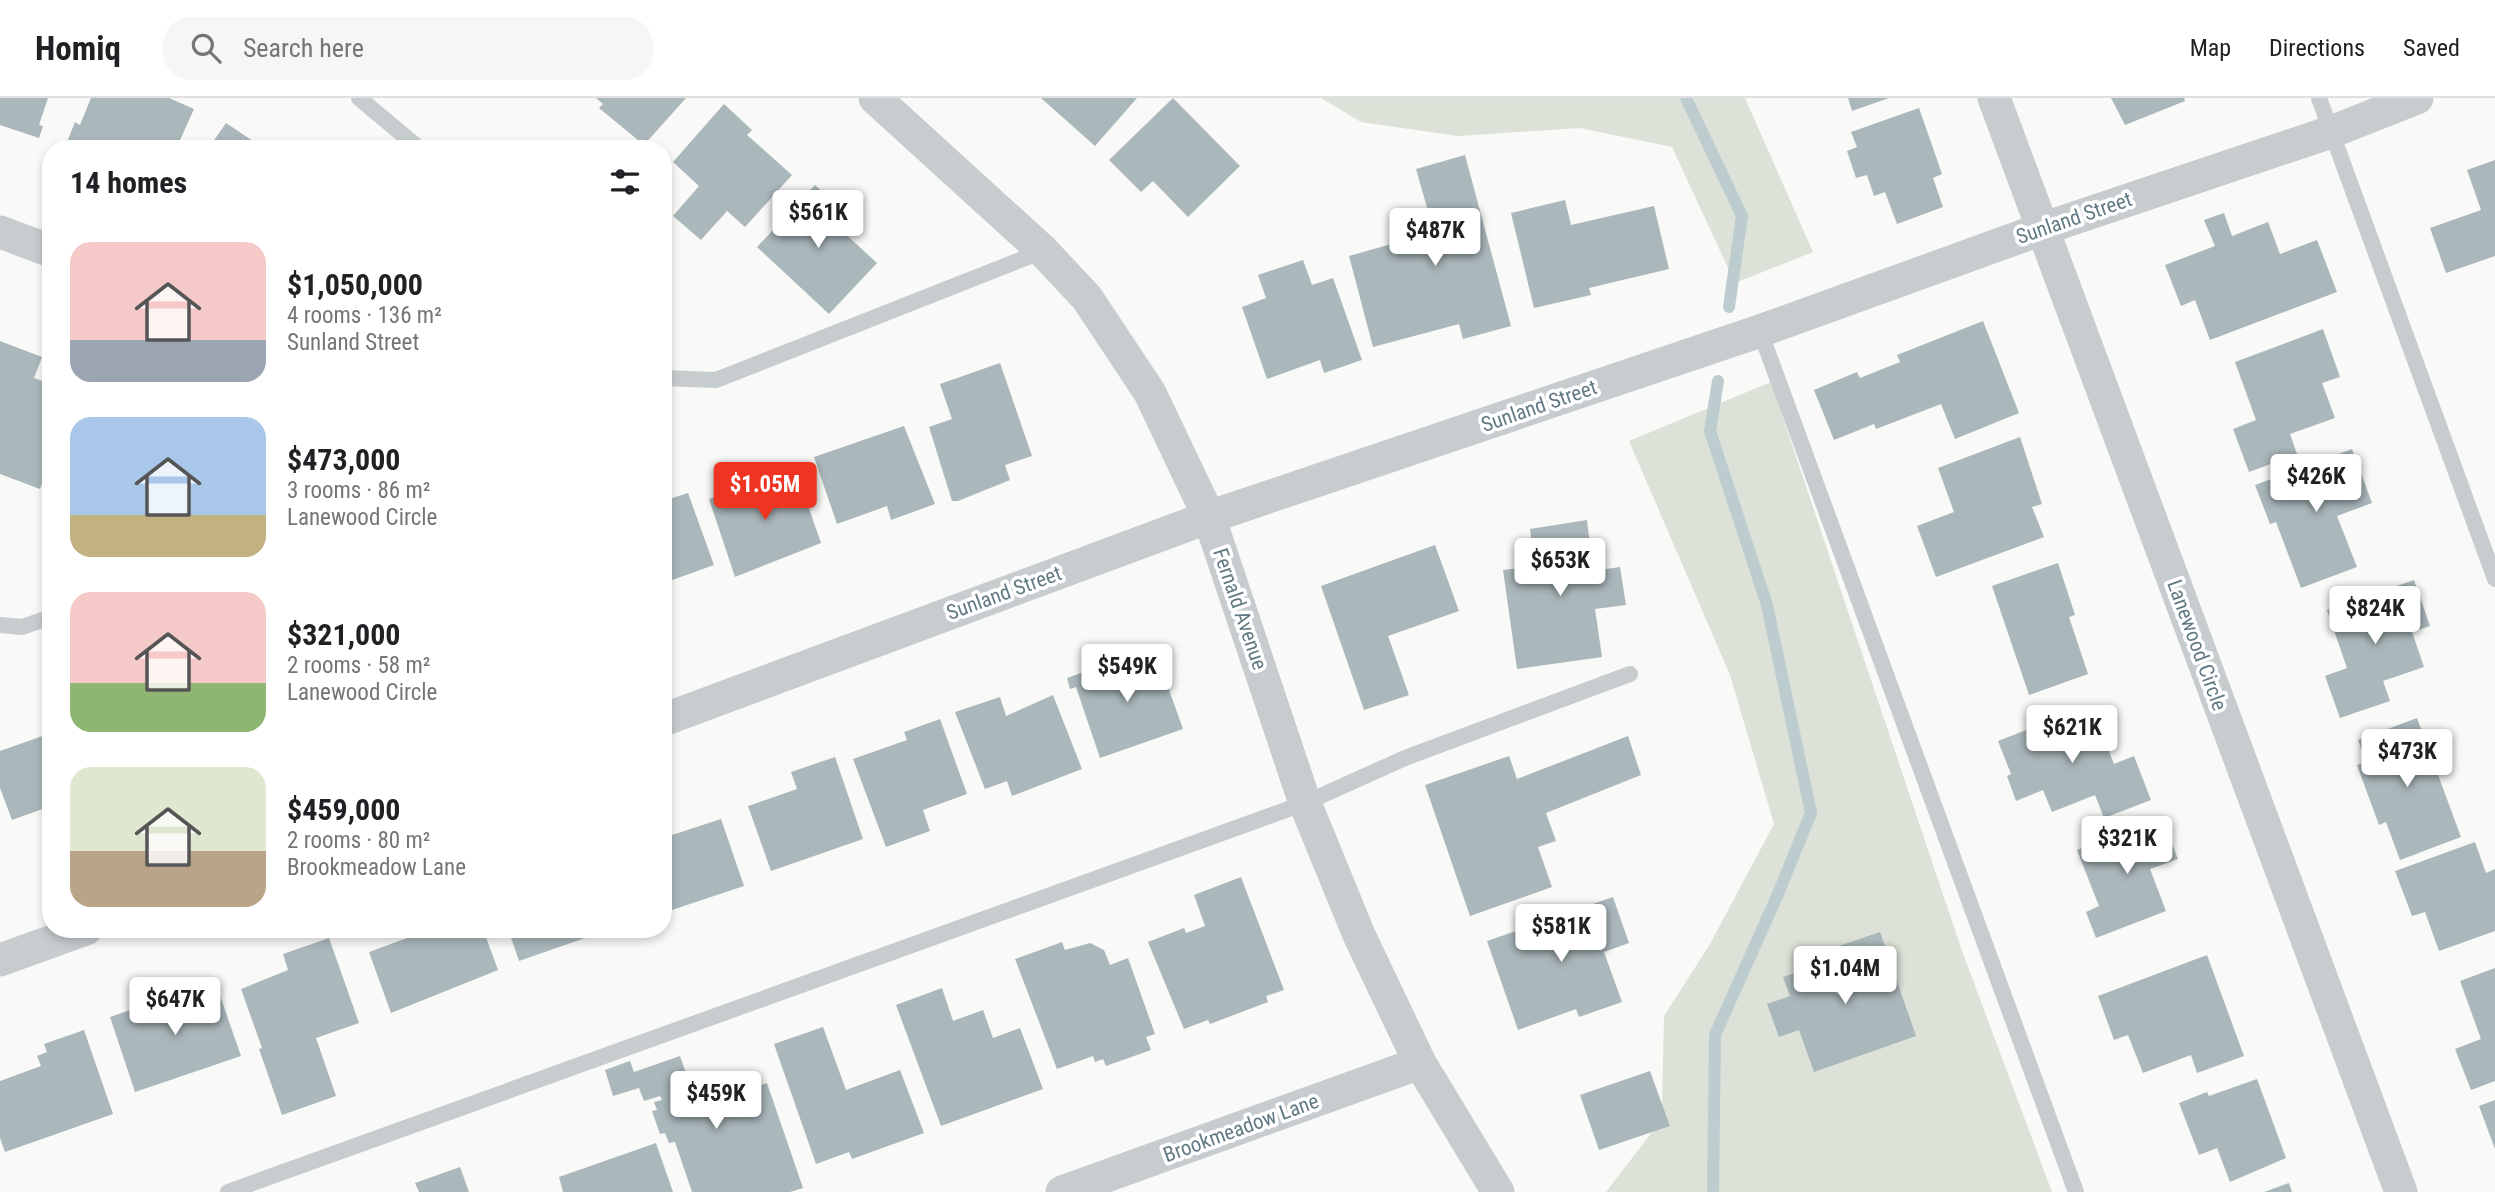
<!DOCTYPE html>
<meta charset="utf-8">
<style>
body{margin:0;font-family:"Roboto Condensed",sans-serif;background:#f6f6f6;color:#202124;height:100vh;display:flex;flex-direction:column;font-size:26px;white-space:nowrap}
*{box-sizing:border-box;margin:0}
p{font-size:23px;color:#757577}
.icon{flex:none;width:38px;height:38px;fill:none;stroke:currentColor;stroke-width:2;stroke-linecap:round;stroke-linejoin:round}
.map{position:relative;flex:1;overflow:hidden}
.panel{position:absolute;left:42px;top:42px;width:630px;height:798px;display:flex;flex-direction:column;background:#fff;border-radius:28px;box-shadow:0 4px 10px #0003}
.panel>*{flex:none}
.price{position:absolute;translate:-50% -60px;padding:0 16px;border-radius:7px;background:#fff;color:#222;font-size:23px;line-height:46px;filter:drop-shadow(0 2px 4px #0008)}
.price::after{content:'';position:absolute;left:50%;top:42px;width:21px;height:16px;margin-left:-10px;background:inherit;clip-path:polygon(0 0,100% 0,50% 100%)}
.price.on{background:#ef3521;color:#fff}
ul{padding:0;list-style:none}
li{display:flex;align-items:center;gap:21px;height:175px;padding:0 28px}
li span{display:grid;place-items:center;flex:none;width:196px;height:140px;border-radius:21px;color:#555}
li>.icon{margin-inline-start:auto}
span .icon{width:84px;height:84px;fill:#fffc;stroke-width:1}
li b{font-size:30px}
h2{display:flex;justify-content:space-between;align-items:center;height:84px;padding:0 28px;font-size:30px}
header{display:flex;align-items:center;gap:42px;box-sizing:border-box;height:98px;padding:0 35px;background:#fff;border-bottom:2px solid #e0e0e0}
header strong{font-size:33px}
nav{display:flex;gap:38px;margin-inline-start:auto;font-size:24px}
.search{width:490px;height:63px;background:#f6f6f6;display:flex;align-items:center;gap:18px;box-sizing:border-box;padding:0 24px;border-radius:28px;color:#757577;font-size:26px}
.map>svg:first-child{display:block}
.green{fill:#dce2d7}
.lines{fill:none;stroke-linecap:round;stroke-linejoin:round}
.stream{stroke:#bdcccf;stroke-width:12}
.building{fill:#aab7bb}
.lane{stroke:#c7cccf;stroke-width:16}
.street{stroke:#c7cccf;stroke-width:33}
.labels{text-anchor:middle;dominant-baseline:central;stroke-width:7;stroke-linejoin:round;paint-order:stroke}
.street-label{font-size:21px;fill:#627a84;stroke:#fff}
</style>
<header>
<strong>Homiq</strong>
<div class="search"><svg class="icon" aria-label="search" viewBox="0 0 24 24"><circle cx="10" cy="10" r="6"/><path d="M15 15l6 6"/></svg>Search here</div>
<nav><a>Map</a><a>Directions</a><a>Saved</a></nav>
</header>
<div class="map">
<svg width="2495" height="1094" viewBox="0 0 2495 1094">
<rect width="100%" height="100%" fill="#f9f9f7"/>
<path class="green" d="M1321,0H1745L1813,154L1735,185L1672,49L1580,30L1458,38L1361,24Z
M1771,284L1962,853L2052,1094H1606L1652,1034L1662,1005L1664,918L1710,846L1774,726L1730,577L1629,343Z"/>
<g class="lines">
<path class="stream" d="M1686,0L1742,118L1729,209
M1713,1094L1715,937L1778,796L1811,715L1767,507L1710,333L1718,283"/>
</g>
<path class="building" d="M0,0H48L39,27L43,28L39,40L0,27Z
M91,0H169L194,11L176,51H69L65,49L75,24L80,27Z
M596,0H686L644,47L599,10L603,6Z
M1041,0H1137L1095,48Z
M1173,0L1240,68L1188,119L1153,83L1141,94L1109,62Z
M1848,0H1889L1852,13Z
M2111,0H2184L2185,3L2125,27Z
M724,6L752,32L747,37L792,77L745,129L727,113L701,142L673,118L699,88L673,64Z
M1919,10L1942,76L1933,80L1943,109L1897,126L1885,94L1874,98L1867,77L1856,80L1847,53L1857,49L1851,34Z
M226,25L265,51H208Z
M1465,57L1511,228L1463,241L1459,226L1373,249L1349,158L1434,134L1416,71Z
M2495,62V158L2446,175L2430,130L2481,112L2467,72Z
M815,87L851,120L840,131L877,165L829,216L757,149Z
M1565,102L1571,127L1654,108L1669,171L1589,190L1591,197L1534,210L1511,115Z
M2224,115L2232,138L2268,124L2280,156L2317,142L2337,194L2210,242L2195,202L2181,208L2165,167L2215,148L2204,122Z
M1303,162L1312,187L1333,180L1362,262L1324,275L1320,262L1267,281L1242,209L1266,200L1258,177Z
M1983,223L2019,315L1955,341L1941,306L1876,331L1874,326L1834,342L1814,292L1857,274L1860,280L1900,264L1897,257Z
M2323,231L2340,279L2322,285L2335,320L2290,336L2297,356L2249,374L2233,331L2256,322L2235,264Z
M0,243L42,259L34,280L51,286V363L40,391L0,376Z
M1000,265L1032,358L1005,367L1010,382L958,403H952L929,329L952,321L940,286Z
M904,328L935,406L891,422L887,408L837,426L814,359Z
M2020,339L2042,406L2032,409L2044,439L1936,479L1917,428L1954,414L1938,370Z
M2352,351L2372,405L2337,418L2357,469L2301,490L2276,424L2270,426L2255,387Z
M795,370L821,445L735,479L709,401Z
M688,395L714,467L664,485L671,505L663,507V403Z
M1587,422L1593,473L1620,469L1626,507L1595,511L1602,559L1517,571L1503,472L1535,468L1530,431Z
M1435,447L1459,513L1388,538L1409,597L1364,612L1321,488Z
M2058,465L2075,517L2069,519L2088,576L2029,597L1992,488Z
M2414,482L2430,528L2412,534L2424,569L2383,583L2390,603L2340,620L2325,578L2347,570L2327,512Z
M1156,555L1183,631L1100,660L1076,589L1070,591L1067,580L1117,562L1119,567Z
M1053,597L1082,671L1012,698L1007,683L985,691L955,614L1000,599L1006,618Z
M2091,607L2114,666L2134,658L2151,702L2104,720L2095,697L2052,714L2043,692L2016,703L2007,678L2011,676L1998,643Z
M2417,620L2461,739L2400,762L2386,724L2379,727L2357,667L2366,664L2358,642Z
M940,621L967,696L923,712L930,733L886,749L853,661L907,642L904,634Z
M51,635V708L12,722L0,690V653Z
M1628,638L1641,677L1546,715L1556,743L1538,749L1552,789L1470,818L1425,687L1509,658L1517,681Z
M835,659L863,741L771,773L748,708L797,691L791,674Z
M2161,719L2178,761L2150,771L2166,813L2096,840L2086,814L2099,808L2077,752Z
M721,721L744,788L663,815V740Z
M2475,744L2486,775L2495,771V833L2439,853L2425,814L2412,818L2395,773Z
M1241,779L1284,892L1266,898L1268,904L1210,926L1208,922L1184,931L1148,844L1184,830L1186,835L1205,828L1194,797Z
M1613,799L1629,845L1604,854L1622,904L1579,919L1576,911L1518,932L1487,843Z
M419,831H483L498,872L391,915L369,854L421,835Z
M508,831H607L608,832L519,863Z
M1880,834L1916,938L1814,974L1799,932L1779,939L1767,906L1790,898L1783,879L1824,865L1836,896L1847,892L1833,850Z
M329,840L359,925L316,940L336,998L282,1017L259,951L262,950L241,891L288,872L283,856Z
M1062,844L1065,852L1090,845L1104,852L1110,867L1128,860L1155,936L1146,939L1151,952L1106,968L1103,961L1095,964L1093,958L1057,971L1015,861Z
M2207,857L2244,958L2197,975L2191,957L2143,975L2128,937L2114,942L2098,898Z
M2495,870V983L2471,992L2455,951L2481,941L2460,883Z
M215,883L241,958L135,994L110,919Z
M942,890L953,923L983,912L993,940L1020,930L1043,991L941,1028L896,907Z
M823,929L846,992L900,972L924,1035L852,1061L849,1054L816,1066L774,946Z
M84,932L113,1016L5,1054L0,1040V983L41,968L37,958L47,954L44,946Z
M680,958L698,1009L767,985L803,1090L790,1094H692L675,1044L669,1045L665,1035L660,1036L652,1013L657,1012L654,1004L662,1002L660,998L644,1003L639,990L613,998L605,972L630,963L634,974Z
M1650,973L1670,1028L1599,1052L1580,997Z
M2257,981L2286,1060L2230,1084L2217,1050L2199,1057L2179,1005L2207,994L2209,998Z
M2495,1002V1051L2479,1008Z
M656,1045L673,1094H563L559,1079Z
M460,1069L469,1094H419L415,1085Z
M2289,1085L2292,1094H2264Z"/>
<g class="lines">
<path class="lane" d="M359,0L420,51
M2319,0L2495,481
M1760,233L2076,1094
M663,280L716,282L1043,153
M0,527L22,529L51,519
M228,1094L1305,705L1405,660L1630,576"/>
<path class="street" d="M875,0L1043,153L1087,200L1150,295L1209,419L1305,705L1359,837L1420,965L1498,1094
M1994,0L2401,1094
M0,134L51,153
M663,622L1209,419L1760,233L2042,131L2331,34L2417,0
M0,862L86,831
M1062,1094L1420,965"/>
</g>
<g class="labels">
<g class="street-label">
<text transform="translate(2074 120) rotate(-19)">Sunland Street</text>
<text transform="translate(1539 308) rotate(-19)">Sunland Street</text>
<text transform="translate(1004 495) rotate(-20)">Sunland Street</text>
<text transform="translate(1240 511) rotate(71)">Fernald Avenue</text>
<text transform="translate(2197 547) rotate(70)">Lanewood Circle</text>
<text transform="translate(1241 1030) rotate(-20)">Brookmeadow Lane</text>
</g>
</g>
</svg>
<b class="price" style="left:818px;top:152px">$561K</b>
<b class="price" style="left:1435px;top:170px">$487K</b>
<b class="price" style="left:2316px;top:416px">$426K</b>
<b class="price on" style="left:765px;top:424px">$1.05M</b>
<b class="price" style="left:1560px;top:500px">$653K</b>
<b class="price" style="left:2375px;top:548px">$824K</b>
<b class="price" style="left:1127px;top:606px">$549K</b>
<b class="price" style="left:2072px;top:667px">$621K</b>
<b class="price" style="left:2407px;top:691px">$473K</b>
<b class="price" style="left:2127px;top:778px">$321K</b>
<b class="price" style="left:1561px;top:866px">$581K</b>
<b class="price" style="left:1845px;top:908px">$1.04M</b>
<b class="price" style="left:175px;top:939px">$647K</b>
<b class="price" style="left:716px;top:1033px">$459K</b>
<section class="panel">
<h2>14 homes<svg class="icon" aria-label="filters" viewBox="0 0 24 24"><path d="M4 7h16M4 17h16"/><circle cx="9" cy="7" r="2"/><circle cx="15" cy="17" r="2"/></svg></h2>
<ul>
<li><span style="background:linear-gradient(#f6c9c9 70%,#9aa5b1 0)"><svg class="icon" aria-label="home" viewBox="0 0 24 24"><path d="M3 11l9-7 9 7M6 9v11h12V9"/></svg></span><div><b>$1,050,000</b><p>4 rooms · 136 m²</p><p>Sunland Street</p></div></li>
<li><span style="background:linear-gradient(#a9c7e8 70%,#c2b280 0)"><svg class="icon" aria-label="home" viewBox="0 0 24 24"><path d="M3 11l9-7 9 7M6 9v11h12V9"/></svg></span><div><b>$473,000</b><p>3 rooms · 86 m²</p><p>Lanewood Circle</p></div></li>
<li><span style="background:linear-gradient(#f6c9c9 65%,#8fb573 0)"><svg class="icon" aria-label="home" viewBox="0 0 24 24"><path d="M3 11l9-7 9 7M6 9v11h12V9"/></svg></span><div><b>$321,000</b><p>2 rooms · 58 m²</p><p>Lanewood Circle</p></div></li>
<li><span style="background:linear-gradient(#dfe7d0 60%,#b9a48a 0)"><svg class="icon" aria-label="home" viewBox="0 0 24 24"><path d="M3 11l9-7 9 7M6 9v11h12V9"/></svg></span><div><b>$459,000</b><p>2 rooms · 80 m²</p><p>Brookmeadow Lane</p></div></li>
</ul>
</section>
</div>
